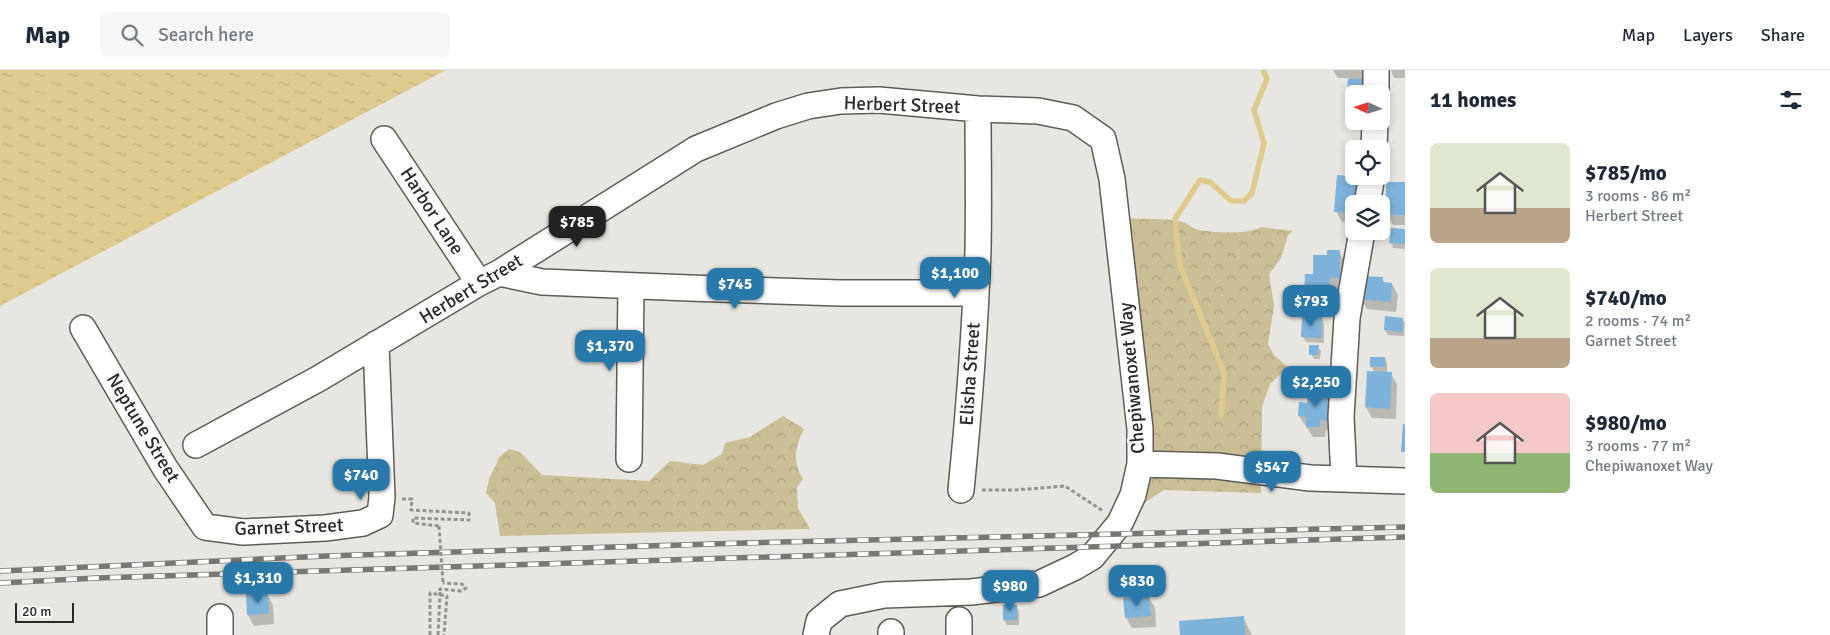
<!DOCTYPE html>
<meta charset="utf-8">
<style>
body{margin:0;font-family:Signika,sans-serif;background:#f6f6f7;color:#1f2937;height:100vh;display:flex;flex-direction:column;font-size:19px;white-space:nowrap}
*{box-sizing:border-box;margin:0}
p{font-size:16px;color:#747a83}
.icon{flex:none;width:28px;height:28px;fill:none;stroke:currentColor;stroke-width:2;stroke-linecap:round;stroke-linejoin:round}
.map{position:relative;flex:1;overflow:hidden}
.panel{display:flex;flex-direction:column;background:#fff;width:425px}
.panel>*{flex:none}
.needle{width:32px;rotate:274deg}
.buttons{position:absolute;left:1345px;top:15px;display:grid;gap:10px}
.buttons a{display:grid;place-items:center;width:45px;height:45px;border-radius:8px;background:#fff;box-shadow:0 2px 8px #0003;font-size:25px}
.scale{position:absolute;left:15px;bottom:12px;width:59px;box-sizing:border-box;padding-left:5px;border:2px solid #292927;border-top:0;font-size:14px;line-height:18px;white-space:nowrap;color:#292927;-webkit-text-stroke:4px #fff;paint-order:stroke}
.price{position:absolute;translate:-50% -42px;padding:0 11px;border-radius:10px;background:#2978aa;color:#fff;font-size:16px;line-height:32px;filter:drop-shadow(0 1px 2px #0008)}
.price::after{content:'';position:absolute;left:50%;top:30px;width:15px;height:11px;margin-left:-8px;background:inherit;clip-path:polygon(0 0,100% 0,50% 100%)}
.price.selected{background:#222;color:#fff}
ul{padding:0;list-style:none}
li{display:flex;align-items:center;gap:15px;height:125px;padding:0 25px}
li span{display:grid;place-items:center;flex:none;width:140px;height:100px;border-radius:8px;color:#555}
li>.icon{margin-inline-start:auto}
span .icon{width:60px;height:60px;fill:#fffc;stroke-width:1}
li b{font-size:21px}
h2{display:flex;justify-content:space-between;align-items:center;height:60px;padding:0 25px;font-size:21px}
header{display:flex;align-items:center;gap:30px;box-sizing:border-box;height:70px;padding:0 25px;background:#fff;border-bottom:1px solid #e0e1e3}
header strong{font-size:24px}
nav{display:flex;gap:28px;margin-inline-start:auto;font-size:18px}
.search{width:350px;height:45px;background:#f6f6f7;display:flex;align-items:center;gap:12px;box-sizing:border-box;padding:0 18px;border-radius:8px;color:#747a83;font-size:19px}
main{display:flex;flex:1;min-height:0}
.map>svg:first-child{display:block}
.forest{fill:url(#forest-crowns)}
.water{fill:url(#water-ripples)}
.shadow{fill:#0003}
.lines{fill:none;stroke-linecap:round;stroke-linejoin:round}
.stream{stroke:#ddcb8e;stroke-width:5.5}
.building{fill:#7db2da}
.minor-casing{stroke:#5e5c57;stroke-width:28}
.path{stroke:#93928e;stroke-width:3;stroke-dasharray:4 2.5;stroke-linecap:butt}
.minor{stroke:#fff;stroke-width:25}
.rail-casing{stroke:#777773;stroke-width:5.5}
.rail{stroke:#fff;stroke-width:4;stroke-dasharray:11;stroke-linecap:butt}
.path-bridge{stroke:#93928e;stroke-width:3;stroke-dasharray:4 2.5;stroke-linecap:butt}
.labels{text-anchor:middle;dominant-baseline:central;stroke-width:5;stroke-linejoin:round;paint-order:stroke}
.street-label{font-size:19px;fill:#292927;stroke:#fff}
</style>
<header>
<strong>Map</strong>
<div class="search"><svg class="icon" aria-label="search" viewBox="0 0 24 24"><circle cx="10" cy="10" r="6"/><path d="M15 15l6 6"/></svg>Search here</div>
<nav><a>Map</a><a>Layers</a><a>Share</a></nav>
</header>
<main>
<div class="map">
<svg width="1405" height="565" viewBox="0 0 1405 565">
<defs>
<pattern id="forest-crowns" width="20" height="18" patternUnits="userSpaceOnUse" patternTransform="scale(1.25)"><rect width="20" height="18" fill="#cabe95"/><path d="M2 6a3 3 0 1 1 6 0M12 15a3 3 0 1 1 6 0" fill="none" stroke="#aea380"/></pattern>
<pattern id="water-ripples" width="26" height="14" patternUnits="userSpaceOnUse" patternTransform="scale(1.25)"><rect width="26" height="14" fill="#ddcb8e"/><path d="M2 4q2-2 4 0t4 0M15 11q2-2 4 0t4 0" fill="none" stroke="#beae7a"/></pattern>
</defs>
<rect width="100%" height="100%" fill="#e8e6e0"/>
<path class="forest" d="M1121,148C1139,149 1167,148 1183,152C1188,153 1191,158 1196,159C1210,163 1249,165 1261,157L1293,161L1288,165L1281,188L1269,204L1274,236L1268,274L1274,285L1288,297L1270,314L1262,337L1261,423L1164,420L1128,443L1130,434Z
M783,346L804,359C795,378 792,391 803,409L797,417L798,438L810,459L500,466L495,433L486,423L489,409L497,393L498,388L509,379L520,382L542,405L649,411L670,391L703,395L722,384L725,373L750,367Z"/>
<path class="water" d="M0,0H446L0,236Z"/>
<path class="shadow" d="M1333,0H1372L1368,24H1354V26H1351L1348,21L1349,8H1338Z
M1391,0H1405V8H1394Z
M1405,113V155H1393L1387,144Z
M1354,134V153L1342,152L1336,141Z
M1405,160V179L1393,178L1391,173Z
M1339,182L1345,192V218H1335L1334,235H1311L1305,224L1328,187Z
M1382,208L1385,213L1392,214L1398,225L1396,242L1367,239L1361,229Z
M1303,247L1322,248L1324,253V273L1306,272L1303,267Z
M1402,249L1405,253L1404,266L1388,265L1385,260Z
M1318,277L1321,281L1320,289H1314L1311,284Z
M1385,288L1387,293V303L1391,304L1397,314L1396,349L1372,348L1366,337L1368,302L1375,303L1371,296Z
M1330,323L1335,361L1326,360L1325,367H1313L1299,346L1309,334Z
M267,524L273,535L274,554L254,556L248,545L247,525Z
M1149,527L1155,538L1156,557L1132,558L1126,548L1124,529Z
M1016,536L1019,541V555H1007L1004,550Z
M1243,547L1252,565H1181Z"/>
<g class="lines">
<path class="stream" d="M1221,345L1224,303L1180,195L1175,149L1200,110L1210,112L1231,131H1244L1252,123L1264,73L1254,40L1267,9L1263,0"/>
</g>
<path class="building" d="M1348,9H1366L1365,22H1347Z
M1337,105L1362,107L1360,134H1354V143L1334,142Z
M1386,112H1405V145H1386Z
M1391,158L1405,159V174L1389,173Z
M1327,180H1340V208H1330L1329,225H1304L1305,204H1313V185H1327Z
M1362,206L1383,207V212L1392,213L1391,232L1360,229Z
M1302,246L1322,247L1321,268L1301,267Z
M1385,246L1403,248L1402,262L1384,260Z
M1309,275H1319L1318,285H1309Z
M1370,287H1385V297H1370Z
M1367,301L1392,302L1390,339L1365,337Z
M1308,321L1331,322L1329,351L1320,350V357H1306V347L1298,346L1299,332L1307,333Z
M1403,354L1405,355V382H1401Z
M268,523L269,544L247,545L246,524Z
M1149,526L1151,546L1125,548L1123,528Z
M1003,535H1017V550H1003Z
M1244,546L1245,565H1180L1179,551Z"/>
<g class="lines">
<defs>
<path id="minor" d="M1376,24V0
M384,69L479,213
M1374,79L1375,51
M1367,134L1372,106
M499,203L542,212L689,218L841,223H976
M83,258L165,398L205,457L243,462L325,458L363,453L380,445L382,427L376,274
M196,375L318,309L479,213L499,203L696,79L776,46L808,36L841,31L879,30L978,39L1038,41L1073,48L1103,69L1112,109L1140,359V394L1133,425L1120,453L1092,487L1075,497L1039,514L971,522L884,525L840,534L819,551L816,565
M629,389L631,216
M1140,394L1217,396L1310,408L1405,411
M1344,409L1341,347L1347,248L1362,161
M961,420C969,340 975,260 978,180C979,133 978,86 978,39
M220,547V565
M959,550V565
M891,565V562"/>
</defs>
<use href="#minor" class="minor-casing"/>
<path class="path" d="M982,420H1015L1065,416L1103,441
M402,429H412L411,440L469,443V450L413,448V453L439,456
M440,521V519L461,521L466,518L462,514L443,513
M430,565V523L447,526L444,565
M438,565L440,526"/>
<use href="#minor" class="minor"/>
<defs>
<path id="rail" d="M0,501L326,486L745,473L1405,457
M0,513L97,508L1405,467"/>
</defs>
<use href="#rail" class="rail-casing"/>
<use href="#rail" class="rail"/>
<path class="path-bridge" d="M439,456L443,513
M440,526V521"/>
</g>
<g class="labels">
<g class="street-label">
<text transform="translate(902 35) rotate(2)">Herbert Street</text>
<text transform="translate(432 141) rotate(57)">Harbor Lane</text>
<text transform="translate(471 219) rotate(-31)">Herbert Street</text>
<text transform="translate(970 304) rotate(-86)">Elisha Street</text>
<text transform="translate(1132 308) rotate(-95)">Chepiwanoxet Way</text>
<text transform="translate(143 358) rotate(59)">Neptune Street</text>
<text transform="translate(289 457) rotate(-2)">Garnet Street</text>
</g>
</g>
</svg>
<div class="buttons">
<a><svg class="needle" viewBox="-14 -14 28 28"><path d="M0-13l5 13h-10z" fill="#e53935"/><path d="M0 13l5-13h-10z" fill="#747a83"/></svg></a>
<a><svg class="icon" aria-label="locate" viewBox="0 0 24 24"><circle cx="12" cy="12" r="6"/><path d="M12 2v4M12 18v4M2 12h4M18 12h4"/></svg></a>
<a><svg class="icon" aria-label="layers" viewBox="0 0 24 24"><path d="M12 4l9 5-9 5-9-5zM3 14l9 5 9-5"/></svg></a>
</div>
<div class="scale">20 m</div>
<b class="price selected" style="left:577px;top:178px">$785</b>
<b class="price" style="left:955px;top:229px">$1,100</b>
<b class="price" style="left:735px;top:240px">$745</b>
<b class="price" style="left:1311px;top:257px">$793</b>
<b class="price" style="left:610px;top:302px">$1,370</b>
<b class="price" style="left:1316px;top:338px">$2,250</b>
<b class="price" style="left:1272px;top:423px">$547</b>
<b class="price" style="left:361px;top:431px">$740</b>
<b class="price" style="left:258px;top:534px">$1,310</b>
<b class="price" style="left:1137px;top:537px">$830</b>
<b class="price" style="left:1010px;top:542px">$980</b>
</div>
<section class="panel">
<h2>11 homes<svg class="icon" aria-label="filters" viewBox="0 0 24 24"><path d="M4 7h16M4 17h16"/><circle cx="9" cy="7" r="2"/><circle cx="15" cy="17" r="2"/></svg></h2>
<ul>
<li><span style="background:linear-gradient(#dfe7d0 65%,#b9a48a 0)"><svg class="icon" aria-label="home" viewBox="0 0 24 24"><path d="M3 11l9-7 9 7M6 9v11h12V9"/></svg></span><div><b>$785/mo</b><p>3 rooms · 86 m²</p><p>Herbert Street</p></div></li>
<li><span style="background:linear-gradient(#dfe7d0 70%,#b9a48a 0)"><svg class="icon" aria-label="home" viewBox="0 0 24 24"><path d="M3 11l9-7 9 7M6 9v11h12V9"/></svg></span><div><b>$740/mo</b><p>2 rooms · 74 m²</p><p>Garnet Street</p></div></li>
<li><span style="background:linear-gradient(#f6c9c9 60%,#8fb573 0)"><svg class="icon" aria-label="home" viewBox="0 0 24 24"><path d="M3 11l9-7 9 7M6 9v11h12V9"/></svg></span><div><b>$980/mo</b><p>3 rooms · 77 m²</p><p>Chepiwanoxet Way</p></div></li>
</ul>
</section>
</main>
